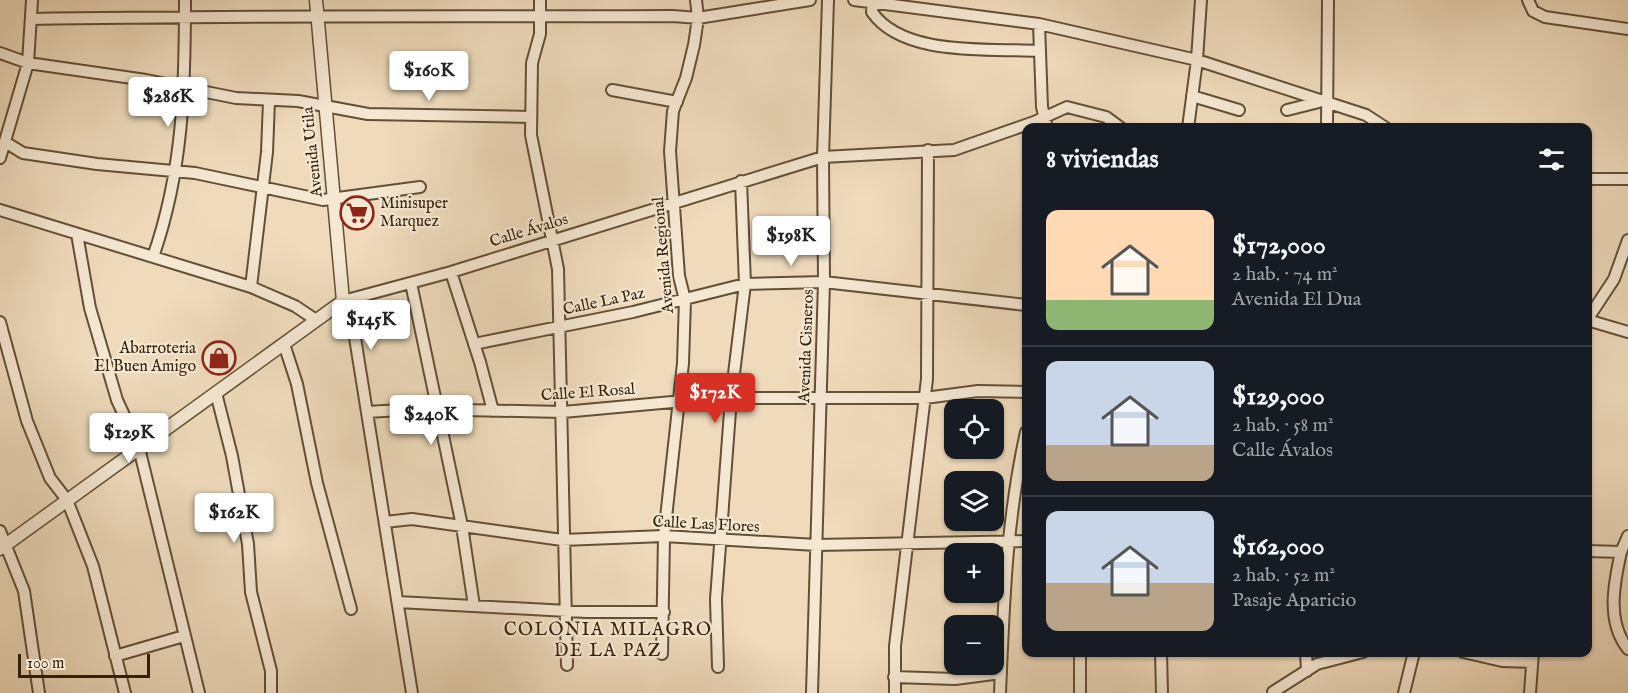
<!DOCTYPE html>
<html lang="es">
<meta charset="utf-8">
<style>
body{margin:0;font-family:"IM FELL English",serif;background:#242831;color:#f1f3f6;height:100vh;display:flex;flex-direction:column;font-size:22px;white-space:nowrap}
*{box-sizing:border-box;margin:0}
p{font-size:20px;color:#9ea1a6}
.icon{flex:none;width:33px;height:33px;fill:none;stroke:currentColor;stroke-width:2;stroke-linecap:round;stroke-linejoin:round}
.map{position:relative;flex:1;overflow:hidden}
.sheet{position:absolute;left:1022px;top:123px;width:570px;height:534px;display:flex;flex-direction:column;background:#171b24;border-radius:12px;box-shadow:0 2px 4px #0004}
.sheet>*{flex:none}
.tools{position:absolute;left:944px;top:399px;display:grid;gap:12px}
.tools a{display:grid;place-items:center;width:60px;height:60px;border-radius:12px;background:#171b24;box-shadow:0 2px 4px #0004;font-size:30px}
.scale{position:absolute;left:18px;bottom:15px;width:132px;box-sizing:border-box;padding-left:6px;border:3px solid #33220a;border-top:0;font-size:16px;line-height:21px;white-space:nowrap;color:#33220a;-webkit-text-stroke:4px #f5e8d3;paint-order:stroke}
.price{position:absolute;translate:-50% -51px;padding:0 14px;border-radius:6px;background:#fff;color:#222;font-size:20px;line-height:39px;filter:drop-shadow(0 2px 3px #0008)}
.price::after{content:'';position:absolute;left:50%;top:36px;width:18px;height:14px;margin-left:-9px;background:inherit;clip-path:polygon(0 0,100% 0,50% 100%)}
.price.active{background:#d93025;color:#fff}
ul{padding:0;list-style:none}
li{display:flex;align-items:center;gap:18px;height:150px;padding:0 24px}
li+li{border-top:2px solid #363941}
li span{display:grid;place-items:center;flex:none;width:168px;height:120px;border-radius:12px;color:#555}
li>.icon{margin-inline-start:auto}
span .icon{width:72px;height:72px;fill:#fffc;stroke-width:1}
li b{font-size:26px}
h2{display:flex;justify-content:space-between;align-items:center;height:72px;padding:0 24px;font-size:26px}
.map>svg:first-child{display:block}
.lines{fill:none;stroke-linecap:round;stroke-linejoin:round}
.minor-casing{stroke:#625036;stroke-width:14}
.tertiary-casing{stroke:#625036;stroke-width:15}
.minor{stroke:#f5e8d3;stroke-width:10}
.tertiary{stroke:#f5e8d3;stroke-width:12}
.labels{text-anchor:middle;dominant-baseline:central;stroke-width:4.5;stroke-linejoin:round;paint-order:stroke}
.street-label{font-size:16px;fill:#33220a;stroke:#f5e8d3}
.poi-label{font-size:16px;fill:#33220a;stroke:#f5e8d3;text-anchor:start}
.neighbourhood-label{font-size:18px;letter-spacing:1.5px;fill:#33220a;stroke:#f5e8d3}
</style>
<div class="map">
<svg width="1628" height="693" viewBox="0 0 1628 693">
<rect width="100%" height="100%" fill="#efdbbc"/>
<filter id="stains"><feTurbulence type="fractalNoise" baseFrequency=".00333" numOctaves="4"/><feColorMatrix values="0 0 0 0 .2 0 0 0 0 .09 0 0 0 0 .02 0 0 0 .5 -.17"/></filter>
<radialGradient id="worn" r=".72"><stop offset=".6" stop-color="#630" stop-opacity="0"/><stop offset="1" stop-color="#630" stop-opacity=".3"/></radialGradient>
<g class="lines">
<defs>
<path id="minor" d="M540,0V34L532,63L531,135L558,269L567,665
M854,0L1039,24L1197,60L1366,115L1386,128
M1528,0L1533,11L1545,17L1628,29
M873,2L872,12C903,57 989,48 1038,51
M31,19C245,15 459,17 673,16L698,18L810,0
M1039,24L1042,107L1047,128
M0,53L28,63L146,80L236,98L298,101L368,114L531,117
M612,90L677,102
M1192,96L1239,110
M1287,110L1319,102
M1188,128L1197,60L1201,0
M1327,128L1328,0
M5,142L23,153L97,164L195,173L323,200L420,187
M0,158L28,63L32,0
M1587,179H1628
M0,210L251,287L295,306L316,320
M77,234L90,308L117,400L139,448L199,693
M153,257C183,171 185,90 185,0
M451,272L480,362L493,411
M411,283L462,526L474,606
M251,287L267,152L269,101
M1587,320L1614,279L1628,240
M1587,320L1628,332
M0,322L27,421L50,478L67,500L93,566L125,693
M284,344L297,384L317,483L351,609
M474,344L633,312L745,284L824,282L1026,305
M216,393L232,456L248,544L251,592L271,671V693
M367,412L418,409L563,412L716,398H925L978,391L1026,392
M385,522L412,519L562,540L664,536L816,545L1026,541
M0,531L24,591L39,693
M1587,551L1621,552L1628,536
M1621,552C1614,583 1606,622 1628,649
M398,602L586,612H664
M1161,652L1162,693
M1306,652L1307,671
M1463,652L1502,661L1532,662
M662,654L664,536L683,363L685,300L679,276L670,151L673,111L686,78L694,45L698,18L696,0
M115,656L184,636
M718,667L716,599L731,398L745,284L741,181
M894,677L955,679L1001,673
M1273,692L1317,664L1363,652
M412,693L352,319L343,301L451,272L823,157L954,150L1034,122L1067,107L1106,117L1121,128
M812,693L824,282L823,157L828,0
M895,693V646L927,379L928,150
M1000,693C1004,602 1006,522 1026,432
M1080,693V652
M1404,693L1414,652
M1530,693L1533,652"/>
<path id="tertiary" d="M0,549L343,301L316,0"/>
</defs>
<use href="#minor" class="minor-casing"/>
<use href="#tertiary" class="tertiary-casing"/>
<use href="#minor" class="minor"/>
<use href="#tertiary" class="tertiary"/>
</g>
<defs>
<symbol id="supermarket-ring" viewBox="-11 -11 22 22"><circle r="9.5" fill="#f5e8d3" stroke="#8f2418" stroke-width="1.5"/><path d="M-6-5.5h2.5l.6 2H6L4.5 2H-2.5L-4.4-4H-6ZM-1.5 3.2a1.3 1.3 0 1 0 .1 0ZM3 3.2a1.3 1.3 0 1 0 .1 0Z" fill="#8f2418"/></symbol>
<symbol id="shop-ring" viewBox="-11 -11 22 22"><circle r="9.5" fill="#f5e8d3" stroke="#8f2418" stroke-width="1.5"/><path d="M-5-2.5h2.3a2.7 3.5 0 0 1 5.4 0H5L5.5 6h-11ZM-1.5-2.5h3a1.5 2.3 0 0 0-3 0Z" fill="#8f2418"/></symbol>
</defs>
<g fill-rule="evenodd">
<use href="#supermarket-ring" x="338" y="194" width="38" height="38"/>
<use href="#shop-ring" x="200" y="339" width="38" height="38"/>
</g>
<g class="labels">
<g class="street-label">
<text transform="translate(313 152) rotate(-96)">Avenida Utila</text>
<text transform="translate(529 231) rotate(-17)">Calle Ávalos</text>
<text transform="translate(664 255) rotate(-95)">Avenida Regional</text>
<text transform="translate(604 302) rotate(-12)">Calle La Paz</text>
<text transform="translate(807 346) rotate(-88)">Avenida Cisneros</text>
<text transform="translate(588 393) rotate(-4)">Calle El Rosal</text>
<text transform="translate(706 525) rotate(3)">Calle Las Flores</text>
</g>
<g class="poi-label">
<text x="380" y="204">Minisuper<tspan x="380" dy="18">Marquez</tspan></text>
<text x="196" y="349" text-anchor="end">Abarroteria<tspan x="196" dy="18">El Buen Amigo</tspan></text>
</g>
<g class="neighbourhood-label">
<text x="608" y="630">COLONIA MILAGRO<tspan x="608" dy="21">DE LA PAZ</tspan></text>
</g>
</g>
<rect width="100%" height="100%" filter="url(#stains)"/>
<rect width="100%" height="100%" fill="url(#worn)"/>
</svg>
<div class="tools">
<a><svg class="icon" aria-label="locate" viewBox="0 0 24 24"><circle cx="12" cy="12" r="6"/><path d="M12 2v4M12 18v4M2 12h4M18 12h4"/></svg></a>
<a><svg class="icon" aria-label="layers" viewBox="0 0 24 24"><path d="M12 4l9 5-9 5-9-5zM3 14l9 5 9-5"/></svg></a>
<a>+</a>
<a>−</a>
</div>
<div class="scale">100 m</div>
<b class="price" style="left:429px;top:102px">$160K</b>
<b class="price" style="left:168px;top:128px">$286K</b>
<b class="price" style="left:791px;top:267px">$198K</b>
<b class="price" style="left:371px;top:351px">$145K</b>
<b class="price active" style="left:715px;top:424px">$172K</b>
<b class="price" style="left:431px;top:446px">$240K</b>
<b class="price" style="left:129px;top:464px">$129K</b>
<b class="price" style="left:234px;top:544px">$162K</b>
<section class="sheet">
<h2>8 viviendas<svg class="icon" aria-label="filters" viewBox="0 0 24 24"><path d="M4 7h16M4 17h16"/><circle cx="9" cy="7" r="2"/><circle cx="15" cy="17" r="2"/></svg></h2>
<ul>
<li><span style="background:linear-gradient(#ffd9b3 75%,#8fb573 0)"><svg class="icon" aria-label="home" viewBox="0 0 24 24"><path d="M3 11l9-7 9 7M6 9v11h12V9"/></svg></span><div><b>$172,000</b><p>2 hab. · 74 m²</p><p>Avenida El Dua</p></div></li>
<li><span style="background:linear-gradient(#c9d6e8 70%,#b9a48a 0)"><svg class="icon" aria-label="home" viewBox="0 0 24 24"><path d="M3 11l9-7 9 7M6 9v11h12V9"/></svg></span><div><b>$129,000</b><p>2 hab. · 58 m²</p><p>Calle Ávalos</p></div></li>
<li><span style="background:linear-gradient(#c9d6e8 60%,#b9a48a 0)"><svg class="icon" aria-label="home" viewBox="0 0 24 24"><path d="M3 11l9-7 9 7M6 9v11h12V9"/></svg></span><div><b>$162,000</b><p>2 hab. · 52 m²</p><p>Pasaje Aparicio</p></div></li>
</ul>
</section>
</div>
